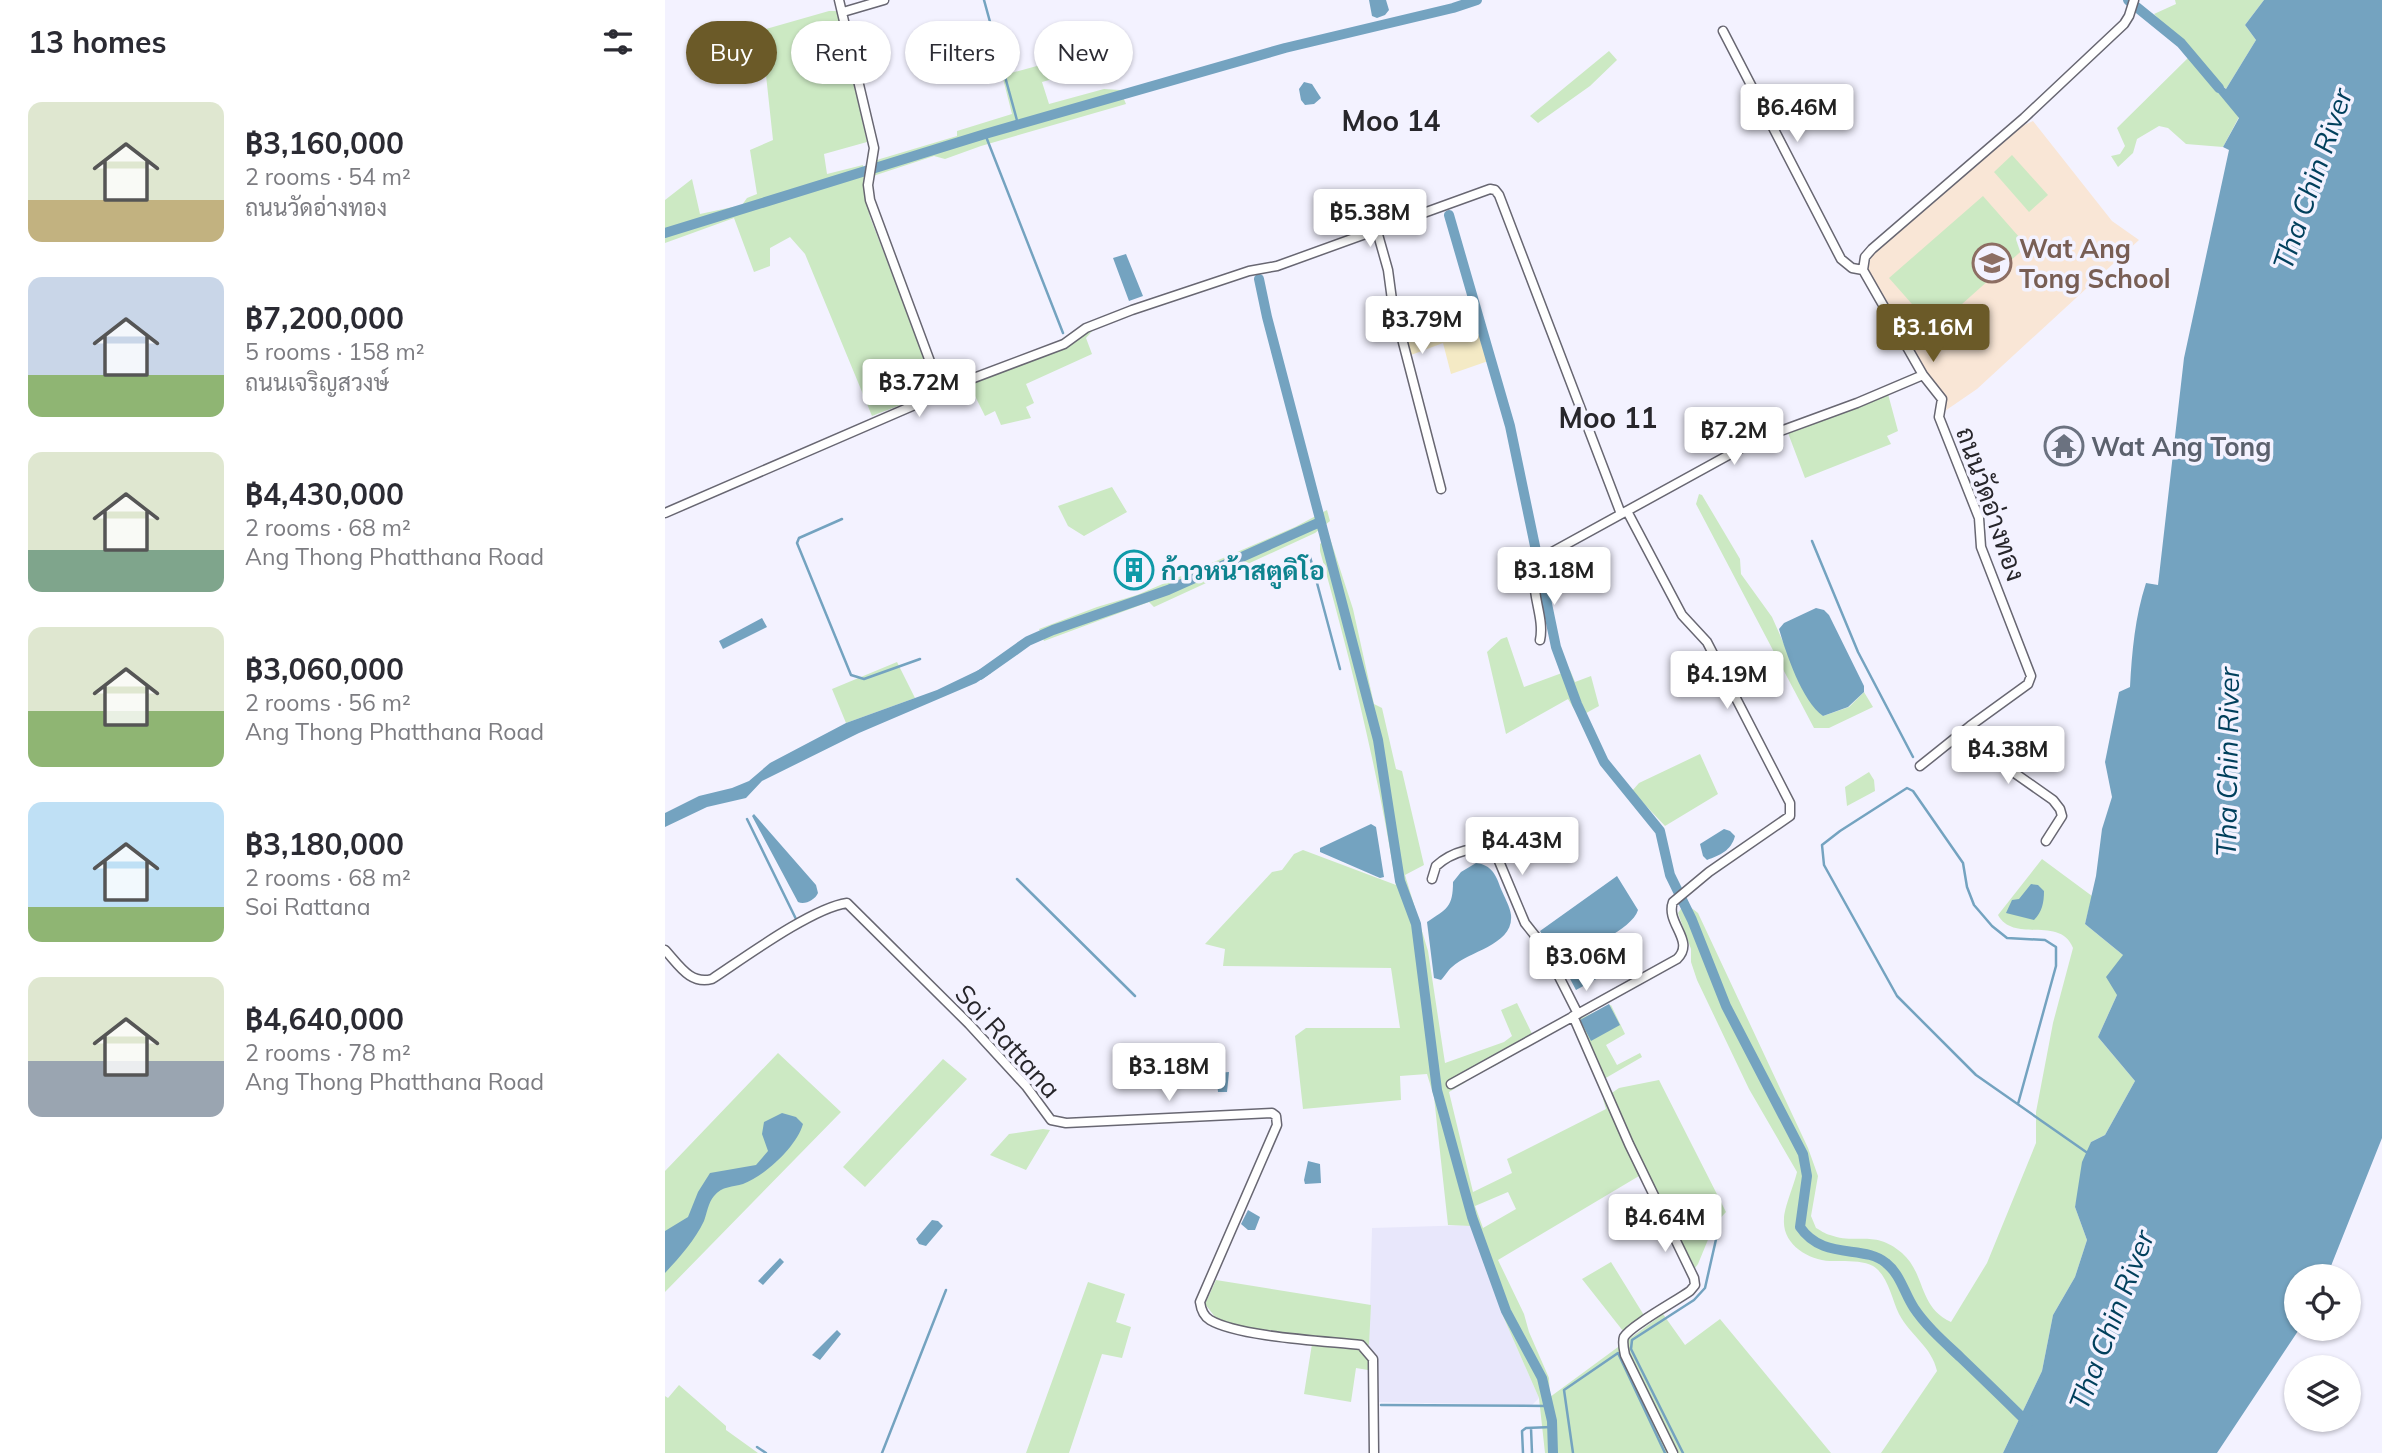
<!DOCTYPE html>
<meta charset="utf-8">
<style>
body{margin:0;font-family:Mulish,Sarabun,sans-serif;background:#f2f2f3;color:#2b2b33;height:100vh;display:flex;flex-direction:column;font-size:26px;white-space:nowrap}
*{box-sizing:border-box;margin:0}
p{font-size:23px;color:#7c7c81}
.icon{flex:none;width:38px;height:38px;fill:none;stroke:currentColor;stroke-width:2;stroke-linecap:round;stroke-linejoin:round}
.map{position:relative;flex:1;overflow:hidden}
.details{display:flex;flex-direction:column;background:#fff;width:665px}
.details>*{flex:none}
.banner{position:absolute;left:21px;top:21px;width:665px;height:63px;display:flex;gap:14px}
.tools{position:absolute;left:1619px;top:1264px;display:grid;gap:14px}
.tools a{display:grid;place-items:center;width:77px;height:77px;border-radius:50%;background:#fff;box-shadow:0 2px 5px #0004;font-size:35px}
.price{position:absolute;translate:-50% -60px;padding:0 16px;border-radius:7px;background:#fff;color:#222;font-size:23px;line-height:46px;filter:drop-shadow(0 2px 4px #0008)}
.price::after{content:'';position:absolute;left:50%;top:42px;width:21px;height:16px;margin-left:-10px;background:inherit;clip-path:polygon(0 0,100% 0,50% 100%)}
.price.on{background:#6b5a28;color:#fff}
ul{padding:0;list-style:none}
li{display:flex;align-items:center;gap:21px;height:175px;padding:0 28px}
li span{display:grid;place-items:center;flex:none;width:196px;height:140px;border-radius:14px;color:#555}
li>.icon{margin-inline-start:auto}
span .icon{width:84px;height:84px;fill:#fffc;stroke-width:1}
li b{font-size:30px}
h2{display:flex;justify-content:space-between;align-items:center;height:84px;padding:0 28px;font-size:30px}
.chip{padding:0 24px;border-radius:32px;background:#fff;box-shadow:0 2px 5px #0004;font-size:24px;line-height:63px}
.chip.on{background:#6b5a28;color:#fff}
main{display:flex;flex:1;min-height:0}
.map>svg:first-child{display:block}
.built{fill:#e8e7fb}
.education{fill:#f9e6d6}
.green{fill:#cce9c3;fill-rule:evenodd}
.sand{fill:#f4eac5}
.water{fill:#74a3c0}
.lines{fill:none;stroke-linecap:round;stroke-linejoin:round}
.stream{stroke:#74a3c0;stroke-width:2.5}
.canal{stroke:#74a3c0;stroke-width:10}
.minor-casing{stroke:#686772;stroke-width:11}
.minor{stroke:#fff;stroke-width:8}
.labels{text-anchor:middle;dominant-baseline:central;stroke-width:7;stroke-linejoin:round;paint-order:stroke}
.education-label{font-size:26px;font-weight:bold;fill:#785e54;stroke:#f3f2ff;text-anchor:start}
.worship-label{font-size:26px;font-weight:bold;fill:#5b616d;stroke:#f3f2ff;text-anchor:start}
.street-label{font-size:26px;fill:#27262b;stroke:#f3f2ff}
.culture-label{font-size:26px;font-weight:bold;fill:#0d838f;stroke:#f3f2ff;text-anchor:start}
.neighbourhood-label{font-size:28px;font-weight:bold;fill:#27262b;stroke:#f3f2ff}
.water-label{font-size:28px;font-style:italic;fill:#003f5c;stroke:#f3f2ff}
</style>
<main>
<section class="details">
<h2>13 homes<svg class="icon" aria-label="filters" viewBox="0 0 24 24"><path d="M4 7h16M4 17h16"/><circle cx="9" cy="7" r="2"/><circle cx="15" cy="17" r="2"/></svg></h2>
<ul>
<li><span style="background:linear-gradient(#dfe7d0 70%,#c2b280 0)"><svg class="icon" aria-label="home" viewBox="0 0 24 24"><path d="M3 11l9-7 9 7M6 9v11h12V9"/></svg></span><div><b>฿3,160,000</b><p>2 rooms · 54 m²</p><p>ถนนวัดอ่างทอง</p></div></li>
<li><span style="background:linear-gradient(#c9d6e8 70%,#8fb573 0)"><svg class="icon" aria-label="home" viewBox="0 0 24 24"><path d="M3 11l9-7 9 7M6 9v11h12V9"/></svg></span><div><b>฿7,200,000</b><p>5 rooms · 158 m²</p><p>ถนนเจริญสวงษ์</p></div></li>
<li><span style="background:linear-gradient(#dfe7d0 70%,#7fa58c 0)"><svg class="icon" aria-label="home" viewBox="0 0 24 24"><path d="M3 11l9-7 9 7M6 9v11h12V9"/></svg></span><div><b>฿4,430,000</b><p>2 rooms · 68 m²</p><p>Ang Thong Phatthana Road</p></div></li>
<li><span style="background:linear-gradient(#dfe7d0 60%,#8fb573 0)"><svg class="icon" aria-label="home" viewBox="0 0 24 24"><path d="M3 11l9-7 9 7M6 9v11h12V9"/></svg></span><div><b>฿3,060,000</b><p>2 rooms · 56 m²</p><p>Ang Thong Phatthana Road</p></div></li>
<li><span style="background:linear-gradient(#bfe0f5 75%,#8fb573 0)"><svg class="icon" aria-label="home" viewBox="0 0 24 24"><path d="M3 11l9-7 9 7M6 9v11h12V9"/></svg></span><div><b>฿3,180,000</b><p>2 rooms · 68 m²</p><p>Soi Rattana</p></div></li>
<li><span style="background:linear-gradient(#dfe7d0 60%,#9aa5b1 0)"><svg class="icon" aria-label="home" viewBox="0 0 24 24"><path d="M3 11l9-7 9 7M6 9v11h12V9"/></svg></span><div><b>฿4,640,000</b><p>2 rooms · 78 m²</p><p>Ang Thong Phatthana Road</p></div></li>
</ul>
</section>
<div class="map">
<svg width="1717" height="1453" viewBox="0 0 1717 1453">
<rect width="100%" height="100%" fill="#f3f2ff"/>
<path class="built" d="M807,1225L838,1316L874,1398L867,1405L711,1402L704,1345L707,1228Z"/>
<path class="education" d="M1368,121L1447,221L1474,240L1312,389L1277,413L1259,367L1203,270L1206,255L1353,128Z"/>
<path class="green" d="M1510,0H1599L1580,25L1591,40L1561,89L1549,79L1574,117L1558,147L1521,144L1503,128L1494,126L1472,139L1468,153L1453,167L1446,156L1455,154L1460,146L1452,128L1524,57L1508,41L1510,37L1489,14L1511,4Z
M164,11H172L175,19L202,142L159,154L162,174L198,165L200,193L205,217L264,369L267,385C259,399 223,409 207,416L140,254L125,237L105,248V266L89,272L69,218L0,243V200L27,179L35,214L77,205L82,198L92,194L85,150L108,140L97,38L101,29Z
M437,48L446,70L412,82L409,73L377,82L384,104L439,89L455,90L461,104L316,146L280,159L269,156L208,176L210,161L215,159L292,136V131L347,114L332,55L340,52L346,73Z
M944,51L952,60L925,86L873,123L865,116Z
M1347,155L1383,195L1364,212L1329,172Z
M1318,196L1362,246L1269,329L1224,278Z
M429,329L421,338L427,354L361,384L369,403L361,407L366,418L336,425L330,411L320,416L304,384L350,366L421,330Z
M1223,394L1233,431L1222,436L1226,444L1140,478L1123,433Z
M447,487L462,512L419,536L403,526L393,506Z
M1034,494L1037,495L1075,559L1076,574L1107,617L1138,687L1158,716L1184,707L1199,692L1208,707L1164,728H1149L1031,504Z
M662,510L665,521L650,533L489,607L484,602L379,641L374,629L432,607L472,595L630,527Z
M664,535L688,609L709,704L717,708L731,769L737,771L759,865L740,875L763,951L780,1063L839,1042L847,1036L836,1010L852,1003L871,1042L828,1067L800,1076L801,1082L784,1092L808,1192L847,1173L842,1159L941,1109L938,1099L954,1088L994,1080L1061,1212L1049,1225L1033,1264L1024,1276L974,1176L833,1260L859,1314L864,1332L884,1378L885,1397L998,1314L1020,1345L1055,1319L1166,1453H880L874,1398L838,1316L807,1226L783,1225L769,1097L762,1074L735,1076L736,1100L638,1109L630,1036L641,1028H735L726,968L558,966L560,949L540,944L607,872L617,870L629,854L638,850L731,885C713,772 686,661 655,551V544ZM843,1192L851,1209L818,1228L810,1206Z
M842,637L859,687L905,670L910,682L926,676L934,706L914,717L903,699L841,734L822,652L836,639Z
M232,662L250,698L181,723L167,689Z
M1035,754L1053,794L1000,826L967,791L974,783Z
M1204,772L1209,780L1210,791L1182,806L1180,787Z
M1377,859L1427,896L1420,924L1458,955L1452,995L1433,1037L1470,1081L1440,1135L1426,1142L1410,1207L1422,1240L1410,1277L1388,1315L1377,1371L1338,1453H1216L1272,1371C1267,1347 1245,1335 1234,1314C1227,1300 1223,1275 1208,1266C1197,1260 1178,1261 1165,1261C1143,1260 1117,1244 1119,1219C1119,1208 1129,1185 1132,1172L1084,1089L1032,980L1026,962V949L1013,913L1020,903L1033,913L1143,1148L1153,1176L1146,1216L1151,1228C1155,1230 1160,1234 1165,1235C1192,1245 1209,1229 1237,1253C1261,1274 1253,1307 1286,1322L1322,1263L1371,1143V1112L1388,1023L1408,948C1395,915 1349,944 1333,915Z
M946,1005L960,1034L941,1045L952,1065L975,1053L977,1057L939,1079L912,1020Z
M113,1053L176,1112L0,1292V1171Z
M278,1059L302,1079L200,1187L178,1167Z
M378,1129L385,1130L361,1170L325,1155L344,1134Z
M946,1262L980,1317L958,1331L917,1279Z
M551,1280L706,1305L704,1345L569,1325L550,1317L540,1304Z
M423,1282L460,1294L451,1322L466,1327L457,1358L437,1354L404,1453H361Z
M647,1344L697,1349L703,1354V1370L691,1368L686,1402L639,1394Z
M14,1385L61,1426V1430L93,1453H0V1396L3,1398Z"/>
<path class="sand" d="M811,300L829,359L786,374L778,343L738,358L731,328Z"/>
<path class="water" d="M704,0H721L724,10L720,15L712,18L707,16Z
M1599,0H1717V1138L1662,1276H1631V1328H1635L1552,1453H1338L1377,1371L1388,1315L1410,1277L1422,1240L1410,1207L1417,1162L1426,1142L1440,1135L1470,1081L1433,1037L1452,995L1441,977L1458,955L1420,924L1431,876L1437,829L1447,797L1440,762L1454,692L1465,687C1467,651 1470,617 1481,583L1493,585L1519,358L1564,150L1558,147L1574,118L1545,83L1548,79L1561,89L1591,40L1580,25Z
M639,82L647,84L656,98L649,104L640,105L636,100L634,89Z
M461,254L478,296L464,301L448,258Z
M1151,608L1159,610L1164,615L1199,686V692L1183,707L1158,716C1137,701 1121,653 1114,629L1119,623Z
M97,618L102,627L58,649L54,641Z
M322,666L326,673L311,683L194,733L97,781L81,798L42,807L0,827V813L34,796L67,788L84,781L105,763L181,723L272,690Z
M89,814L151,885L153,893C150,900 140,905 133,902L87,816Z
M706,824L711,827L719,877L715,878L655,852V848Z
M1059,829L1065,831L1070,836C1066,851 1055,855 1042,860L1038,856L1035,844Z
M811,863C827,865 831,875 836,889C839,896 845,907 846,915C849,945 804,951 787,967C783,970 780,976 776,980L769,978L762,922C782,909 788,907 788,882L796,872Z
M952,876L973,910C967,930 919,949 900,959L892,957L875,931Z
M1366,884L1373,885L1379,891C1379,903 1377,912 1369,920L1341,913L1347,900L1354,899Z
M958,945L966,960L911,990L903,975Z
M944,1004L955,1025L926,1041L915,1020Z
M564,1072L562,1092H553L551,1073Z
M117,1113L131,1117L138,1124C132,1146 100,1176 78,1184C68,1187 57,1186 49,1196C43,1203 42,1213 39,1221C30,1240 14,1258 0,1273V1231L23,1217L33,1192L45,1173L91,1165L103,1151L97,1134L99,1122Z
M643,1161L655,1164L656,1183L640,1184L639,1180Z
M583,1210L595,1217L590,1230H583L576,1224Z
M267,1220L273,1221L278,1226L261,1246L254,1244L251,1239Z
M115,1258L119,1262L98,1285L93,1281Z
M172,1330L176,1334L155,1360L147,1355Z"/>
<g class="lines">
<path class="stream" d="M319,0L353,124
M320,134L398,333
M177,519L134,538L132,543L186,675L199,679L255,659
M1147,541L1193,652L1248,757
M644,553L675,669
M82,819L131,919
M352,879L470,996
M1353,1104L1391,966V947L1380,940L1342,938L1327,926L1309,905L1302,887L1298,863L1248,791L1242,788L1175,831L1157,845L1159,865L1232,996L1311,1075L1424,1154
M716,1405L884,1406
M866,1428L867,1453
M92,1447L101,1453
M217,1453L281,1290
M858,1453L857,1431L861,1428L887,1427
M908,1453L899,1390L953,1353L1000,1453
M1018,1453L966,1349L967,1340L1029,1300L1040,1288L1052,1235"/>
<path class="canal" d="M1463,0L1516,43L1554,88
M784,215L845,426L891,647L912,704L939,762L995,831L1005,875L1027,920L1061,1006L1138,1154L1142,1176L1135,1227C1158,1261 1199,1244 1221,1263C1236,1275 1239,1293 1249,1308C1261,1326 1278,1341 1293,1355C1317,1378 1340,1400 1363,1423
M0,233L320,134L620,48L788,8L812,0
M594,279L602,317L713,740L735,881L751,924L772,1090L807,1217L841,1311L877,1378L887,1421L888,1453
M315,675L363,641L388,630L503,590L655,522"/>
<defs>
<path id="minor" d="M178,12L219,0
M1058,31L1176,259L1187,268L1198,270
M712,231L723,270L727,300L776,489
M269,393L399,344L421,328L467,310L584,271L612,266L825,189L830,190L834,195L956,514
M0,513L252,404L269,393L270,375L205,200L203,185L209,148L174,0
M875,640C881,612 857,580 878,557L1091,440L1192,403L1258,375
M1294,734L1388,800L1395,809L1397,816L1381,841
M1255,766L1305,726L1363,684L1366,676L1316,547L1314,518L1274,417L1277,399L1258,375L1198,270L1200,257L1207,249L1359,118L1459,24L1464,16L1469,0
M767,879L771,866C785,853 814,842 831,854L860,923L879,947L913,1014
M0,950C14,965 25,985 47,979C79,958 147,908 182,903L304,1024L361,1086L386,1120L401,1123L607,1113L611,1116L612,1125L535,1302C536,1309 538,1316 545,1320C574,1337 660,1341 696,1345L708,1359L709,1453
M908,1016L964,1144L1029,1278L1030,1285L1025,1291C1011,1301 965,1326 959,1337C957,1342 959,1350 960,1355L1008,1453
M786,1084L1012,959C1031,941 1000,923 1008,902L1044,872L1125,816V803L1042,642L1017,615L962,511"/>
</defs>
<use href="#minor" class="minor-casing"/>
<use href="#minor" class="minor"/>
</g>
<defs>
<symbol id="school-ring" viewBox="-11 -11 22 22"><circle r="9.5" fill="#f3f2ff" stroke="#8d6e63" stroke-width="1.5"/><path d="M0-5L7-2L0 1L-7-2ZM-4 1L0 2.5L4 1V4Q0 6-4 4Z" fill="#8d6e63"/></symbol>
<symbol id="temple-ring" viewBox="-11 -11 22 22"><circle r="9.5" fill="#f3f2ff" stroke="#6b7280" stroke-width="1.5"/><path d="M0-6L5-2H3V0L6.5 2.5H4V6H1.5V3h-3V6H-4V2.5H-6.5L-3 0V-2H-5Z" fill="#6b7280"/></symbol>
<symbol id="building-ring" viewBox="-11 -11 22 22"><circle r="9.5" fill="#f3f2ff" stroke="#0f9aa8" stroke-width="1.5"/><path d="M-4-6H4V6H1V3H-1V6H-4ZM-2.5-4.3h1.7v1.8h-1.7ZM.8-4.3h1.7v1.8H.8ZM-2.5-1h1.7V.8h-1.7ZM.8-1h1.7V.8H.8Z" fill="#0f9aa8"/></symbol>
</defs>
<g fill-rule="evenodd">
<use href="#school-ring" x="1305" y="241" width="44" height="44"/>
<use href="#temple-ring" x="1377" y="424" width="44" height="44"/>
<use href="#building-ring" x="447" y="548" width="44" height="44"/>
</g>
<g class="labels">
<g class="education-label">
<text x="1354" y="248">Wat Ang<tspan x="1354" dy="30">Tong School</tspan></text>
</g>
<g class="worship-label">
<text x="1426" y="446">Wat Ang Tong</text>
</g>
<g class="street-label">
<text transform="translate(1326 504) rotate(71)">ถนนวัดอ่างทอง</text>
<text transform="translate(343 1041) rotate(48)">Soi Rattana</text>
</g>
<g class="culture-label">
<text x="496" y="570">ก้าวหน้าสตูดิโอ</text>
</g>
<g class="neighbourhood-label">
<text x="726" y="120">Moo 14</text>
<text x="943" y="417">Moo 11</text>
</g>
<g class="water-label">
<text transform="translate(1647 179) rotate(-71)">Tha Chin River</text>
<text transform="translate(1562 762) rotate(-89)">Tha Chin River</text>
<text transform="translate(1446 1320) rotate(-69)">Tha Chin River</text>
</g>
</g>
</svg>
<div class="tools">
<a><svg class="icon" aria-label="locate" viewBox="0 0 24 24"><circle cx="12" cy="12" r="6"/><path d="M12 2v4M12 18v4M2 12h4M18 12h4"/></svg></a>
<a><svg class="icon" aria-label="layers" viewBox="0 0 24 24"><path d="M12 4l9 5-9 5-9-5zM3 14l9 5 9-5"/></svg></a>
</div>
<b class="price" style="left:1132px;top:144px">฿6.46M</b>
<b class="price" style="left:705px;top:249px">฿5.38M</b>
<b class="price" style="left:757px;top:356px">฿3.79M</b>
<b class="price on" style="left:1268px;top:364px">฿3.16M</b>
<b class="price" style="left:254px;top:419px">฿3.72M</b>
<b class="price" style="left:1069px;top:467px">฿7.2M</b>
<b class="price" style="left:889px;top:607px">฿3.18M</b>
<b class="price" style="left:1062px;top:711px">฿4.19M</b>
<b class="price" style="left:1343px;top:786px">฿4.38M</b>
<b class="price" style="left:857px;top:877px">฿4.43M</b>
<b class="price" style="left:921px;top:993px">฿3.06M</b>
<b class="price" style="left:504px;top:1103px">฿3.18M</b>
<b class="price" style="left:1000px;top:1254px">฿4.64M</b>
<div class="banner">
<a class="chip on">Buy</a>
<a class="chip">Rent</a>
<a class="chip">Filters</a>
<a class="chip">New</a>
</div>
</div>
</main>
